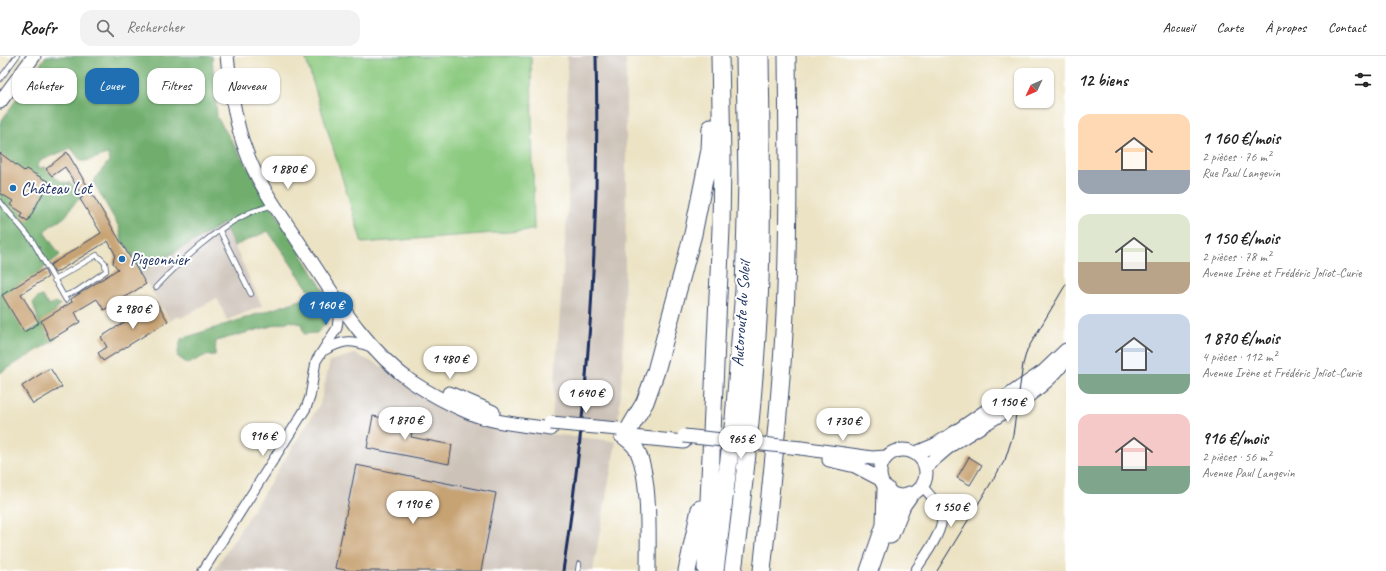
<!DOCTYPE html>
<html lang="fr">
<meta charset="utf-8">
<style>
body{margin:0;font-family:Caveat,sans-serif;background:#f2f2f2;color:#222;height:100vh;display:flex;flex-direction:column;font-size:15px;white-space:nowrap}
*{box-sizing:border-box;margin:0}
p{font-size:13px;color:#767676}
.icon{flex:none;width:22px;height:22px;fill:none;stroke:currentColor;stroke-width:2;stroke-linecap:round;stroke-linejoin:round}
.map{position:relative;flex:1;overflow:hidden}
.drawer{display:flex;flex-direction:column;background:#fff;width:320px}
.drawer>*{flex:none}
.banner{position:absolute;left:12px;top:12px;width:380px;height:36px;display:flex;gap:8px}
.needle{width:26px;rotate:226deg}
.controls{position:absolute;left:1014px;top:12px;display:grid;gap:8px}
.controls a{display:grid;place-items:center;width:40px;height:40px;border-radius:8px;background:#fff;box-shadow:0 1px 3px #0004;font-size:20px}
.price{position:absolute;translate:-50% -34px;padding:0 9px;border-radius:14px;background:#fff;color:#222;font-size:13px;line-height:26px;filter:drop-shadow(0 1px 2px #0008)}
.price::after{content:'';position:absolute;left:50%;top:24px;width:12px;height:9px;margin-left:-6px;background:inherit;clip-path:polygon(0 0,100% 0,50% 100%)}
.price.on{background:#1f6fb2;color:#fff}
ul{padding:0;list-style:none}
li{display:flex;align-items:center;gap:12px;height:100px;padding:0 12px}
li span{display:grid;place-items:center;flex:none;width:112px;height:80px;border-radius:12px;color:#555}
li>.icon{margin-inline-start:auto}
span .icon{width:48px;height:48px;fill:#fffc;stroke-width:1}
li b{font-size:17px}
h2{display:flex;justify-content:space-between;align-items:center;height:48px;padding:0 12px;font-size:17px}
.chip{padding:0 14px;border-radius:12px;background:#fff;box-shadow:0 1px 3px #0004;font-size:14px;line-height:36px}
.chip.on{background:#1f6fb2;color:#fff}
header{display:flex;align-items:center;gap:24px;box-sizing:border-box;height:56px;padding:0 20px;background:#fff;border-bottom:1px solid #e0e0e0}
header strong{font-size:19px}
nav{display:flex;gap:22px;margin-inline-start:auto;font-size:14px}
.search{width:280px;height:36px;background:#f2f2f2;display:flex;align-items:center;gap:10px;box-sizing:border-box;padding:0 14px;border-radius:12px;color:#767676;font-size:15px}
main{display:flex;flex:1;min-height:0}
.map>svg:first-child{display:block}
.industrial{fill:#ccc2b8}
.green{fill:#8cca80;stroke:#547c6f}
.forest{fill:#71ae6e;stroke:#466e66}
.building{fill:#c7a373}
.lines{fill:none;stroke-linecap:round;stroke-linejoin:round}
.service-casing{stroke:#3a4a6d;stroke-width:6}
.minor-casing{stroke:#3a4a6d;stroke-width:11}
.secondary-casing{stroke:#3a4a6d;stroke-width:15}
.primary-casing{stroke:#3a4a6d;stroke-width:17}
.motorway-casing{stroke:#3a4a6d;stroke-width:19}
.service{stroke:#fff;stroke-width:4.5}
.minor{stroke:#fff;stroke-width:9}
.secondary{stroke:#fff;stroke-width:13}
.primary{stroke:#fff;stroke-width:15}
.motorway{stroke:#fff;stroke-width:17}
.tram{stroke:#1b2f5e;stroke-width:1}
.rail{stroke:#1b2f5e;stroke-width:3}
.secondary-bridge-casing{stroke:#3a4a6d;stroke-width:15;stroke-linecap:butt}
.secondary-bridge{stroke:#fff;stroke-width:13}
.poi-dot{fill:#1f6fb2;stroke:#fff;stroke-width:1.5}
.labels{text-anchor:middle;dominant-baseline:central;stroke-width:4;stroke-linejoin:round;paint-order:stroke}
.poi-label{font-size:17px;fill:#1b2f5e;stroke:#fff;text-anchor:start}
.street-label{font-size:17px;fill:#1b2f5e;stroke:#fff}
</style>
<header>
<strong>Roofr</strong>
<div class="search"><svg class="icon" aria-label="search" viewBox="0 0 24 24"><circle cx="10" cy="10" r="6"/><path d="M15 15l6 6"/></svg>Rechercher</div>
<nav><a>Accueil</a><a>Carte</a><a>À propos</a><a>Contact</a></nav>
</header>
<main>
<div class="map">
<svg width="1066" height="515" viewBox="0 0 1066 515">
<rect width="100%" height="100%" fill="#fff"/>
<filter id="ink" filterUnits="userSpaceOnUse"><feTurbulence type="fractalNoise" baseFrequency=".025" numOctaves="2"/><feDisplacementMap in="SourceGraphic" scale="8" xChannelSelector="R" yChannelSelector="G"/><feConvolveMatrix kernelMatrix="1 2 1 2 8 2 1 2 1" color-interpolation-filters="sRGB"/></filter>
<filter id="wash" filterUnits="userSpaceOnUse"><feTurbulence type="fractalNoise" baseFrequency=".012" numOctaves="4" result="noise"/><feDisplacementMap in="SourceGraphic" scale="16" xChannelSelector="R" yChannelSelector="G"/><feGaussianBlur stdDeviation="0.9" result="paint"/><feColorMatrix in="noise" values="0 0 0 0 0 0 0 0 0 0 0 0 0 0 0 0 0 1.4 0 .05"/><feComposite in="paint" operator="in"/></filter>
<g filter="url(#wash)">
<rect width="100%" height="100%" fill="#ece3c4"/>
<path class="industrial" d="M567,0H626V154L623,309L618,366L607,368L552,363L568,148Z
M224,167L262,250L227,264L217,242L181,262L178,260L170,265L140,216Z
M355,298L388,313L408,330L433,347L468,364L511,374L606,384L616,386L593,515H214L320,348L330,305Z"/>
<path class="green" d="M305,0H531L534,174L362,187Z"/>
<path class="forest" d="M46,0H212L217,61L330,245L326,267L317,277L304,278L301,268L290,265L216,285L215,299L204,300L188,308L177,300L181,283L313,240L268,175L234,190L224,167L140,216L129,193L122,185L119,171L94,127L96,121L109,105L108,98C98,100 90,106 81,105L71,92L40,105L37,112L46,111C54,121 59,127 71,127L79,136L81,142C69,150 70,158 62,163C55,168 50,169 44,176L60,199L24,228L15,254L26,277L40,269L33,247L37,242L42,240L48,249L57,246L60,249L50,262L56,283L0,317V67Z"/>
<g id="blocks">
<path class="building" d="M67,96L146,228L104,254L97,243L75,256L80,266L50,284L41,265L72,246L71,243L118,213L113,207L115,198L108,185L55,217L50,209L101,177L80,143L83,141L65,111L52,120L46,113Z
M0,97L24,115L26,113L49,126L28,165L21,161L23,157L10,149L13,145L0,137Z
M44,213L48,221L21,238L39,267L24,276L2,239Z
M156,246L168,265L103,305L98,297L107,291L101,281Z
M50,312L62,331L33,348L22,330Z
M373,360L414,368L411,381L452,389L449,408L367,392Z
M969,401L982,409L970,429L957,422Z
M356,409L496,437L481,515H351L335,512Z"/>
</g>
</g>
<g filter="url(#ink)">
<use href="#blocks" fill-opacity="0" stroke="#3a4a6d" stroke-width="1"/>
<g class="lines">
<defs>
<path id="service" d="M0,23L17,0
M0,146L32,184L66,244
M220,175L251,238
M54,224L97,199L105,207L106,215L77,235L64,240
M156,231C181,205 213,174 247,158C255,154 264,152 273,149
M578,515L579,508"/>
<path id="minor" d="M325,294C343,284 351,283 371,291
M203,515L306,352L310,341L316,305L337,272L340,248
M915,515C924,501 947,472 941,455C937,446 929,438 922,430"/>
<path id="secondary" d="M227,0C231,32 234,64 246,95C258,129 282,160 302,191C334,239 364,292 412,326C429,337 449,348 468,356C493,367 524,369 551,373
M0,46L34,0
M449,337L493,356
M621,380L684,386
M801,392L872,402L886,401
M880 417a23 23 0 1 1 46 0a23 23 0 1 1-46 0Z
M916,397L935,389L954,377L1044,315L1066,294
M829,404L855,410L880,423
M925,411C935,403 944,394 954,387C986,366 1048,335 1066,302"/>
<path id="primary" d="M624,381C628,384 632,387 635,391C651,414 648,486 648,515"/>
<path id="motorway" d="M628,375L645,346L656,315L693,178L710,94L711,72
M890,479L902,449L909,439
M706,513L721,172L722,103L720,0
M687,515L700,453
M715,515L734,363L744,234L747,126L745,0
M733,515C745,426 754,337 759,248C763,165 761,83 760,0
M762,515C771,429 781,343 785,257C789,171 788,86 787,0
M869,515L885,469L886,433"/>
</defs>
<use href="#service" class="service-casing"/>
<use href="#minor" class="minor-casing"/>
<use href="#secondary" class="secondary-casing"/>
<use href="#primary" class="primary-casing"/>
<use href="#motorway" class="motorway-casing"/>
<use href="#service" class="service"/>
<use href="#minor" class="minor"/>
<use href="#secondary" class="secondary"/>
<use href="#primary" class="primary"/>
<use href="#motorway" class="motorway"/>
<path class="tram" d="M937,515L1005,404L1013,379L1023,308L1027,294L1066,228"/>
<path class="rail" d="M563,515C589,344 600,173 596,0"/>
<defs>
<path id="secondary-bridge" d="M551,367L618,373
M684,380L801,392"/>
</defs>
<use href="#secondary-bridge" class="secondary-bridge-casing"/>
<use href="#secondary-bridge" class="secondary-bridge"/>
</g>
</g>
<g class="poi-dot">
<circle cx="13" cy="132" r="4"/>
<circle cx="122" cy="203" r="4"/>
</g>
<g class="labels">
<g class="poi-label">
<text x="21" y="132">Château Lot</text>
<text x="130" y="203">Pigeonnier</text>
</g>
<g class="street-label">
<text transform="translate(741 258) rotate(-86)">Autoroute du Soleil</text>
</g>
</g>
</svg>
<div class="controls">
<a><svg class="needle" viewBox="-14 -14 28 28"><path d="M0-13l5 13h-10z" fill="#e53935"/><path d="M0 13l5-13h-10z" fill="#767676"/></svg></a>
</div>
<b class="price" style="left:288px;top:134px">1 880 €</b>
<b class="price on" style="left:326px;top:270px">1 160 €</b>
<b class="price" style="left:133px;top:274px">2 980 €</b>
<b class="price" style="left:450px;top:324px">1 480 €</b>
<b class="price" style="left:586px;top:358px">1 640 €</b>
<b class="price" style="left:1008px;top:367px">1 150 €</b>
<b class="price" style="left:405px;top:385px">1 870 €</b>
<b class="price" style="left:843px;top:386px">1 730 €</b>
<b class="price" style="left:263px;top:401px">916 €</b>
<b class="price" style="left:741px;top:404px">965 €</b>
<b class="price" style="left:413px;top:469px">1 190 €</b>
<b class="price" style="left:951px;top:472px">1 550 €</b>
<div class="banner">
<a class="chip">Acheter</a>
<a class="chip on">Louer</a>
<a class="chip">Filtres</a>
<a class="chip">Nouveau</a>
</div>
</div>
<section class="drawer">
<h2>12 biens<svg class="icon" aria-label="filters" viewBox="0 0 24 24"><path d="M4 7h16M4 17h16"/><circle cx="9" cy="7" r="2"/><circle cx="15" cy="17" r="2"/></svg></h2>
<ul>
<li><span style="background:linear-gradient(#ffd9b3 70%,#9aa5b1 0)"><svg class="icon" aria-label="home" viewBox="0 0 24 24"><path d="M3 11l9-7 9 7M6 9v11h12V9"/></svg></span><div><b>1 160 €/mois</b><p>2 pièces · 76 m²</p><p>Rue Paul Langevin</p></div></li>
<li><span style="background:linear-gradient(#dfe7d0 60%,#b9a48a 0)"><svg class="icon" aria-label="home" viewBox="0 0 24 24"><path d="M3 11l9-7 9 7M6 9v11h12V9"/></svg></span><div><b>1 150 €/mois</b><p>2 pièces · 78 m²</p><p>Avenue Irène et Frédéric Joliot-Curie</p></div></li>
<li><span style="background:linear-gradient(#c9d6e8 75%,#7fa58c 0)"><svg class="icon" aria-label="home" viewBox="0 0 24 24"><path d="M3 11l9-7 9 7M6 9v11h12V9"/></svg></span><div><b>1 870 €/mois</b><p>4 pièces · 112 m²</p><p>Avenue Irène et Frédéric Joliot-Curie</p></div></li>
<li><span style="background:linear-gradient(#f6c9c9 65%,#7fa58c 0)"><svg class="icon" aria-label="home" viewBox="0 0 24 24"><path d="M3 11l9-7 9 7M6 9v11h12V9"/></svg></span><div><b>916 €/mois</b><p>2 pièces · 56 m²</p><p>Avenue Paul Langevin</p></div></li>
</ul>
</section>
</main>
